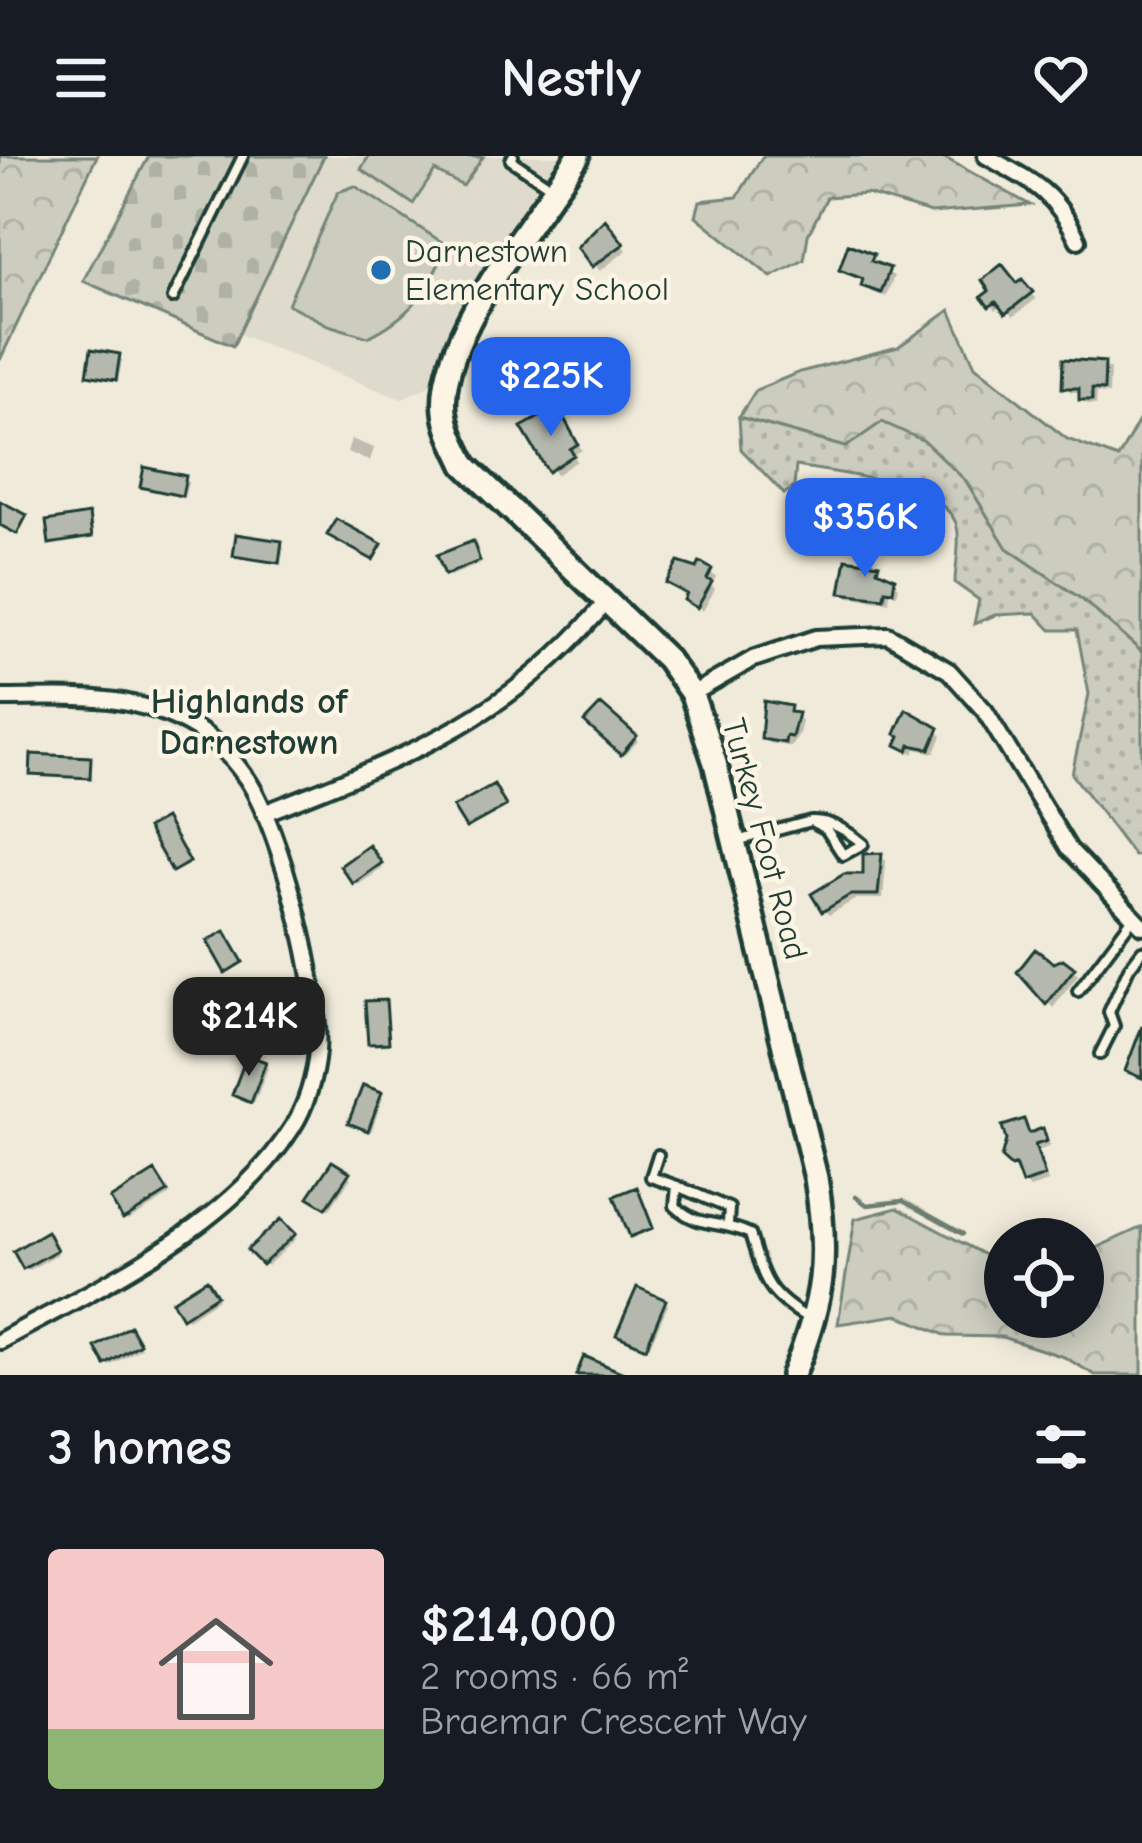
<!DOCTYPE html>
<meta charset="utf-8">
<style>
body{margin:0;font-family:"Comic Neue",sans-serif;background:#20242c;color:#f1f3f6;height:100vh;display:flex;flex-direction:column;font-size:45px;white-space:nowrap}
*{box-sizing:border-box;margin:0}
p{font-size:39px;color:#9ea1a6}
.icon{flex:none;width:66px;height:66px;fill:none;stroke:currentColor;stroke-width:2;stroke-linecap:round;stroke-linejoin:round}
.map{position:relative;height:1219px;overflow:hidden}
.side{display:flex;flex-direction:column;background:#171b24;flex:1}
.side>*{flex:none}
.tools{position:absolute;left:984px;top:1062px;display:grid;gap:24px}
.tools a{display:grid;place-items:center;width:120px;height:120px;border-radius:50%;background:#171b24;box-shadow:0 6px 30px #0003;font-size:60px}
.price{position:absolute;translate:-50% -102px;padding:0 27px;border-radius:24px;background:#2563eb;color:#fff;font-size:39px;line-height:78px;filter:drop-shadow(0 3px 6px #0008)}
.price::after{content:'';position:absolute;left:50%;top:72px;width:36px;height:27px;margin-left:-18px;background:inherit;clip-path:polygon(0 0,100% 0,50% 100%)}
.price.on{background:#222;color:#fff}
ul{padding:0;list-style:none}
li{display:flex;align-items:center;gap:36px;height:300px;padding:0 48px}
li span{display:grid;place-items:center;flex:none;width:336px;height:240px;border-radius:12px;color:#555}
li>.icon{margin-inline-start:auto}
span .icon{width:144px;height:144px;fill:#fffc;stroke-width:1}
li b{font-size:51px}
h2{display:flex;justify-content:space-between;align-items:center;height:144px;padding:0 48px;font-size:51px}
header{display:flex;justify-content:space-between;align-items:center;height:156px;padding:0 48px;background:#171b24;font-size:54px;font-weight:700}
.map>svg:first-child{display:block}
.built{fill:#dedbcc}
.grass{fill:url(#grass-dots);stroke:#76857a;stroke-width:3}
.forest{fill:url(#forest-crowns);stroke:#76857a;stroke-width:3}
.cemetery{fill:url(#cemetery-stones);stroke:#76857a;stroke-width:3}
.park{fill:#cccdbf;stroke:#76857a;stroke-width:3}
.shadow{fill:#0003}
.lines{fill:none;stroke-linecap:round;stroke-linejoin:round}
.stream{stroke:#6c7d71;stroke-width:4.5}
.building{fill:#b5b9ad;stroke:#1f3d34;stroke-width:3}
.lane-casing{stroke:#1f3d34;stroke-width:16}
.street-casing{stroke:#1f3d34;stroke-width:22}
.secondary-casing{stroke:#1f3d34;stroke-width:30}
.lane{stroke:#fcf5e5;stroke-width:8}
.street{stroke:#fcf5e5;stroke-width:14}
.secondary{stroke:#fcf5e5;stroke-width:21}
.poi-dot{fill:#1f6fb2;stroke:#fcf5e5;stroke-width:4.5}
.labels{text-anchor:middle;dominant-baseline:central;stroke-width:9;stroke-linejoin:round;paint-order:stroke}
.poi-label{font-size:33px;fill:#1f3d34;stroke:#fcf5e5;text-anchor:start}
.street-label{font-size:33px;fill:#1f3d34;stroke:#fcf5e5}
.neighbourhood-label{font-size:36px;font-weight:bold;fill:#1f3d34;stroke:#fcf5e5}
</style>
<header><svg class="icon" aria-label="menu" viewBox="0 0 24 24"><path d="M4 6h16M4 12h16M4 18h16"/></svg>Nestly<svg class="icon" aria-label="heart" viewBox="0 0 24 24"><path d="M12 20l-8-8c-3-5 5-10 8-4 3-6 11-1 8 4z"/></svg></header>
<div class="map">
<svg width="1142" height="1219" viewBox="0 0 1142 1219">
<defs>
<pattern id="grass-dots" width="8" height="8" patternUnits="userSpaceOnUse" patternTransform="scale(3)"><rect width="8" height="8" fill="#cccdbf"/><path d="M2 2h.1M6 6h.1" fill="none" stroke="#afb1a5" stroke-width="1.8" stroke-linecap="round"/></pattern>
<pattern id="forest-crowns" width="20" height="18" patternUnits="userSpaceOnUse" patternTransform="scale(3)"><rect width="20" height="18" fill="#cccdbf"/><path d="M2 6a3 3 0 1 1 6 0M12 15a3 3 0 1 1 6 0" fill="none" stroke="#afb1a5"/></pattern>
<pattern id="cemetery-stones" width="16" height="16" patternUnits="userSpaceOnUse" patternTransform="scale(3)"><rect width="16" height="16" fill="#cccdbf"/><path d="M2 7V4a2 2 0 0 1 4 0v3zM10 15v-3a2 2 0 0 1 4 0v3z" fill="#afb1a5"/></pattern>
</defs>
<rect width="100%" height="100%" fill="#efeada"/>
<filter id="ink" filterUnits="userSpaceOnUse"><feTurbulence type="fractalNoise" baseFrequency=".00833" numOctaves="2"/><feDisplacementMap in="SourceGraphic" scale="24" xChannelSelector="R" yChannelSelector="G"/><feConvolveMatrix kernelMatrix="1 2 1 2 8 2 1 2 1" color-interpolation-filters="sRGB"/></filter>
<g filter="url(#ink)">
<path class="built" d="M324,0H570L453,171L439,225L401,243L239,178Z"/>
<path class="grass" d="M739,261L845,291L882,265L924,284L966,325L1007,392L1083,444L1142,496V698L1134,700L1072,618L1089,538L1077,474H1051L1035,457L995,459L974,468L979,444L955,427C955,410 961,387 957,371C947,326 834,317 796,310L794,331L784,338L741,293Z"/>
<path class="forest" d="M0,0H97L0,204Z
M763,0H933L945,2L1030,49L931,57L867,38L827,41L808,79L804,104L771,121L696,60L700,45L737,41Z
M950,154L975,210L1067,283L1118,302L1142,259V496L1083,444L1007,392L966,325L924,285L882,266L846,291L739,261L756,234L800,216L898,191Z
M897,1052L1005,1110V1161H1083V1098L1142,1071V1219H1095L1064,1201L1002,1181L947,1180L898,1159L838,1168L855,1063Z"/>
<path class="cemetery" d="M149,0H324L233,190L83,125Z"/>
<path class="park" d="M369,0H436L442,4L445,0L483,1L463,30L435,15L413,48L361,13Z
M355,30L448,90C425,135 415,158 368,181L328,169L288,148L338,36Z"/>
<path class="shadow" d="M610,73L627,94L600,115L581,92Z
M872,100L878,106L876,110L894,120L886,141L869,134L865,125L842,113Z
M1021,127L1036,143L1013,161L1002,149L996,154L985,141Z
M119,201L122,204L118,226L90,218Z
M1104,209L1110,214L1109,238L1097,237L1096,249L1087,248L1082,236H1071L1066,231Z
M558,255L582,294L574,299L577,305L556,319L526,272Z
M351,283L374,292L370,305L347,296Z
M185,323L188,326L184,342L143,330Z
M281,388L284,391L281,409L236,399Z
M475,392L481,408L450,420L447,417Z
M877,411L899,431L897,439L890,437L889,446L849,441L844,436Z
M710,416L716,421L711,429L715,433L703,455L675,432Z
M601,552L638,585L625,599L588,566Z
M789,553L802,565L799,578L791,591L770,587L764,582Z
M937,575L942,580L935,597L916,593L914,598L900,589Z
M90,604L92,624L33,618Z
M369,693L383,712L358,729L344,710Z
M881,700L886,705L883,743H856L829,759L824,754L866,720Z
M1054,811L1073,814L1078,819L1053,852L1021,816Z
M385,847L390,889L374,890L371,887Z
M264,909L268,912L254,948L238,942L235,939Z
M380,939L383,942L371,976L355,970Z
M1023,966L1031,980L1042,976L1051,990L1038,995L1048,1026L1030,1032L1004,1001Z
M348,1019L351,1022L330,1053L315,1043Z
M158,1022L169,1040L128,1065L126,1062Z
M281,1067L296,1083L267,1110L252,1094Z
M50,1082L58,1098L29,1114L26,1111Z
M210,1130L218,1143L188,1163L185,1160Z
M665,1146L668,1149L649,1192L623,1181Z
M132,1177L141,1192L110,1210L107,1207Z"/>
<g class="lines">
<path class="stream" d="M856,1041L867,1049L903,1045L963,1078"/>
</g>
<path class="building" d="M605,63L624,88L592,111L577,91Z
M848,88L874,98L871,105L890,112L881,137L861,130L863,123L839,114Z
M1002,108L1017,127L1022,123L1033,136L1005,158L996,146L989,151L981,141L989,135L982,124Z
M91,193L120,198L116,224L87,219Z
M1063,203L1105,206L1104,234L1092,233V244H1079V232H1062Z
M558,251L578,288L570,293L574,299L548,316L521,271Z
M144,311L186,320L182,340L140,331Z
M0,345L27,359L17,378L0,369Z
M89,358L92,381L49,388L46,365Z
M336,363L382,388L373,404L327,379Z
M236,378L282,385L279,407L233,400Z
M473,385L480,405L445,419L437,399Z
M846,403L879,408L877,414L895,422L893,435L885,434L884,442L840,437Z
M678,406L697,412L700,406L712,413L707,423L712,426L697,452L684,444L687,438L666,427Z
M764,545L791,550L790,556L798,557L792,581L786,580L785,587L761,583Z
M601,548L637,580L621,599L584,566Z
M906,553L939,572L930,593L910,589L908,595L896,589L900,580L895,578Z
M31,598L91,601L90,622L30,619Z
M494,628L506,650L466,672L453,651Z
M165,662L190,706L172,716L147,672Z
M369,689L382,707L353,728L340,710Z
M882,697L878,739H850L822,756L811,738L844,718H863V698Z
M225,775L243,806L225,817L207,785Z
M1035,793L1054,807L1063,803L1075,812L1046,849L1017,816Z
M386,844L389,887L368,888L365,845Z
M1142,870V922L1125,915Z
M247,899L266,906L251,947L232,939Z
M363,929L382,936L368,975L348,967Z
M1024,963L1029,977L1043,972L1047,985L1035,989L1045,1020L1022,1028L1015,1009L1011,1011L1001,1002L1006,984L1002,970Z
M332,1005L350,1016L326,1052L308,1041Z
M155,1015L168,1036L123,1064L110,1043Z
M637,1031L653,1072L630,1081L614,1040Z
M281,1063L296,1078L262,1109L247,1094Z
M47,1075L57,1094L23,1113L13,1095Z
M207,1123L217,1139L182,1162L172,1145Z
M637,1131L666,1144L646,1192L616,1179Z
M130,1170L140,1188L105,1209L95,1191Z
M584,1200L628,1219H576Z"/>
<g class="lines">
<defs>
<path id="lane" d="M513,0L511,4L554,33
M173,142L243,0
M736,685L811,665L826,673L843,699L863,688C848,675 831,664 811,665
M1078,835L1133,762
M1100,898L1114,870L1109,856L1129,812L1142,795
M658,999L651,1021L677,1030L675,1050C701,1074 719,1063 750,1078C764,1125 767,1139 811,1164
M677,1030L729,1052L728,1067"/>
<path id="street" d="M986,0C1031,25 1055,35 1078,84
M692,538L753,503L816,482L888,479L949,515L985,555L1069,693L1142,770
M0,542C68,542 134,535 195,572C215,584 234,604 247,623C281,674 322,833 317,895C315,920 306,951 292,972C229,1072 100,1130 0,1185
M264,657C403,602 509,564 607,445"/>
<path id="secondary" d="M578,0C537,62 436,181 445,256C447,275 457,291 465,309L667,503L692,538L715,607L816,1022C829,1102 824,1144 793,1219"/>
</defs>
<use href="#lane" class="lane-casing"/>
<use href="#street" class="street-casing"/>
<use href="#secondary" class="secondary-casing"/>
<use href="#lane" class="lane"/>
<use href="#street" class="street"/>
<use href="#secondary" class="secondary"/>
</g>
</g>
<circle class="poi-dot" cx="381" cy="114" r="12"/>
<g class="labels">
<g class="poi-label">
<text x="405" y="95">Darnestown<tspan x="405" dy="38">Elementary School</tspan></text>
</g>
<g class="street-label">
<text transform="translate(765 683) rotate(75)">Turkey Foot Road</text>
</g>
<g class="neighbourhood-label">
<text x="249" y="545">Highlands of<tspan x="249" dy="41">Darnestown</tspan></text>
</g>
</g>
</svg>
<div class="tools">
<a><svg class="icon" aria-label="locate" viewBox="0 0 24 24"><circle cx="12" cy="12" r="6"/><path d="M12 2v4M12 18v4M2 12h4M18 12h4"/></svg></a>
</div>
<b class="price" style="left:551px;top:283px">$225K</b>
<b class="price" style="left:865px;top:424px">$356K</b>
<b class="price on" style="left:249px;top:923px">$214K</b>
</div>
<section class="side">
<h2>3 homes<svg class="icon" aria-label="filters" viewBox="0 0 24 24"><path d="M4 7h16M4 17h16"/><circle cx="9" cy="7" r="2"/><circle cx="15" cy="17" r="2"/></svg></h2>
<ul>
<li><span style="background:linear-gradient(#f6c9c9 75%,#8fb573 0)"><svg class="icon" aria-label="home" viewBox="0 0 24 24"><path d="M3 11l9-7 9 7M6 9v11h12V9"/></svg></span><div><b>$214,000</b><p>2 rooms · 66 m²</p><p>Braemar Crescent Way</p></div></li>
</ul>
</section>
